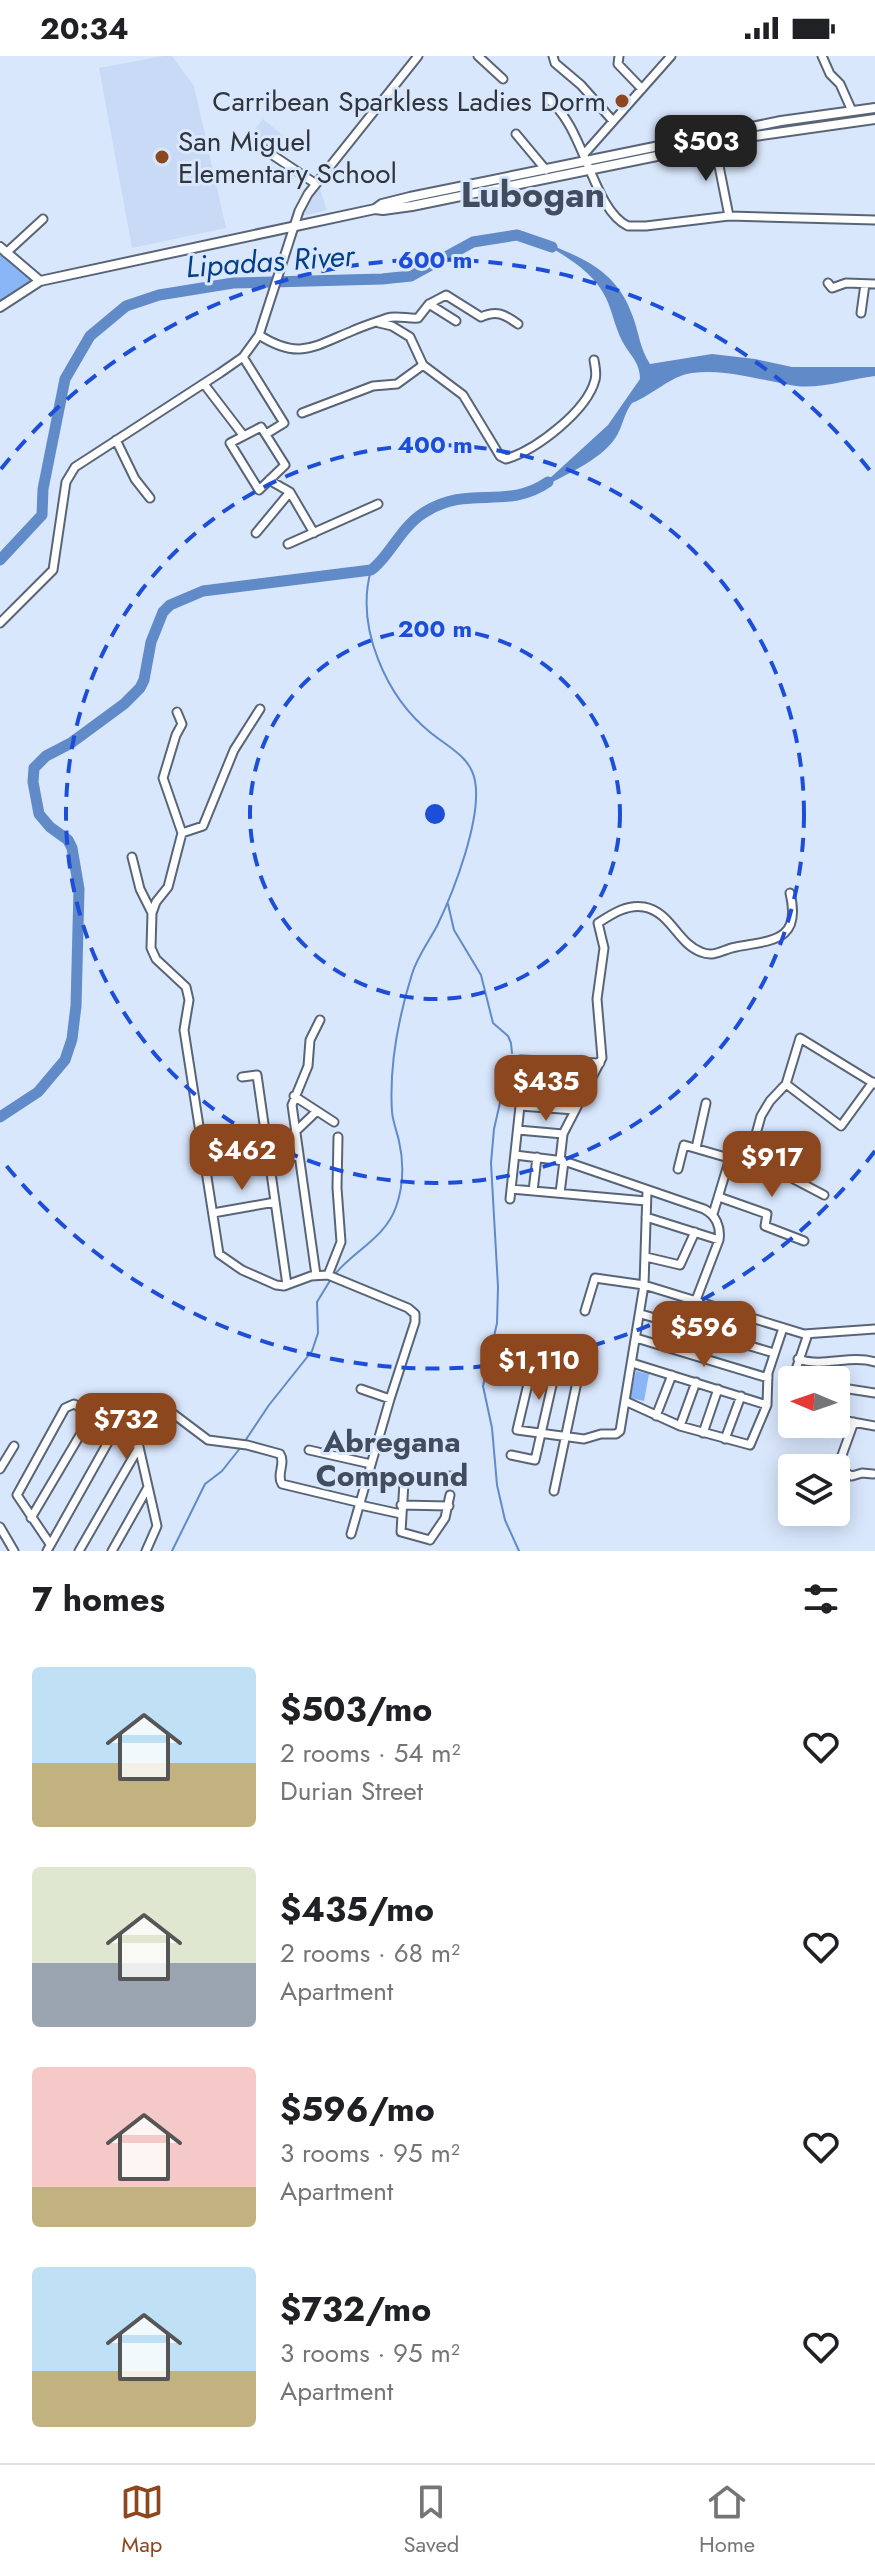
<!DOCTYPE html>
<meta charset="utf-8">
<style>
body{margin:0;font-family:Jost,sans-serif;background:#f6f6f6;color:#202124;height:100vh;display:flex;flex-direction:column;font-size:30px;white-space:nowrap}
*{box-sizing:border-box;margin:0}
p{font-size:26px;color:#757577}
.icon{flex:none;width:44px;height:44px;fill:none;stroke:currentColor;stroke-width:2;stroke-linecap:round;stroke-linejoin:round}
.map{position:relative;height:1495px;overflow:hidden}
.sheet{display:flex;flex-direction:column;background:#fff;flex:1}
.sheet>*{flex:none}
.needle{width:52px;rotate:272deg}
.buttons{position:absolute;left:778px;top:1310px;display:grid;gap:16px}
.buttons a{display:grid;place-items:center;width:72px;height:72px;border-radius:8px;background:#fff;box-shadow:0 4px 20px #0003;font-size:40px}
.price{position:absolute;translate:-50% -68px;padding:0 18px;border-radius:16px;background:#8c471e;color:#fff;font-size:26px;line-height:52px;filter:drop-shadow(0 2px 4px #0008)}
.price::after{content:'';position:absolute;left:50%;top:48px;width:24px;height:18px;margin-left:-12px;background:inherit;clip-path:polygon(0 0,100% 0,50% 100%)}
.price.selected{background:#222;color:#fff}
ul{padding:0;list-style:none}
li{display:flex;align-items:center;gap:24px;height:200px;padding:0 32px}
li span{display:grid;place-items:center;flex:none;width:224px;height:160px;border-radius:8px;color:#555}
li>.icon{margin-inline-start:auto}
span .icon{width:96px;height:96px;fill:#fffc;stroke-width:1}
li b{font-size:34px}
h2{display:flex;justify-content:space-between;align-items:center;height:96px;padding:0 32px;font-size:34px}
.status{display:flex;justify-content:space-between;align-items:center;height:56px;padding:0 40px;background:#fff;direction:ltr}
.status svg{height:22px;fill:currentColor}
.dock{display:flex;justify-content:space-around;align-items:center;height:112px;border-top:2px solid #e0e0e0;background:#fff;font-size:22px;color:#757577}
.dock a{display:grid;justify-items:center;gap:4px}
.dock .selected{color:#8c471e}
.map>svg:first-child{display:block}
.built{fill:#c8daf5}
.green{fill:#8ab5f7}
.water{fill:#608ac8}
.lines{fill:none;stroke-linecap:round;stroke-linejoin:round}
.stream{stroke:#608ac8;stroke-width:2}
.river{stroke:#608ac8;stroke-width:11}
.minor-casing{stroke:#596577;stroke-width:11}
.major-casing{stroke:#596577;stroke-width:12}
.minor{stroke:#fff;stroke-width:7}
.major{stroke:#fff;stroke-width:8}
.ring{fill:none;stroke:#1d4ed8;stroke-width:4;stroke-dasharray:14 10}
.poi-dot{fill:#8c471e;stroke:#d9e7fd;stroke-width:3}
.labels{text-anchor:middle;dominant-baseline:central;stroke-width:6;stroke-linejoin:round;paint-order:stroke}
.poi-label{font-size:28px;fill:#30353d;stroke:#d9e7fd;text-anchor:end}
.water-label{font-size:30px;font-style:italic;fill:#043e88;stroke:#d9e7fd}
.neighbourhood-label{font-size:30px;font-weight:bold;fill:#414d5f;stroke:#d9e7fd}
.district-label{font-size:36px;font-weight:bold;fill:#414d5f;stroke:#d9e7fd}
.centre{fill:#1d4ed8;stroke:#d9e7fd;stroke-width:4}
.ring-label{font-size:24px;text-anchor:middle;font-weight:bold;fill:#1d4ed8;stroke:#d9e7fd;stroke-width:6;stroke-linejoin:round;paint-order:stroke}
</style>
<div class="status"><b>20:34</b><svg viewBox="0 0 49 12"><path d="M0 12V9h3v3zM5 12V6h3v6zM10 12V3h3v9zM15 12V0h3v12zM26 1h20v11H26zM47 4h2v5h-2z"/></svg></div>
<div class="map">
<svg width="875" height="1495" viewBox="0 0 875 1495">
<rect width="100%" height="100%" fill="#d9e7fd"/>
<path class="built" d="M163,0H172L194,30L226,172L132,192L99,12Z
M263,63L287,83L275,97L251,78Z
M317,131L320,133L327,154L302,160Z"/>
<path class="green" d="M0,197L34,226L0,247Z
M636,1315L649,1318L644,1345L630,1342Z"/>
<path class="water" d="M541,185C583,202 617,214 633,261C639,277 640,293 650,308L712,298L755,303L792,311H875V320C850,323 821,333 796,330C762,325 727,312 692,317C670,320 653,339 632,347C624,357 623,370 616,381C602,404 561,421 537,434L608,369L640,323C640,308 632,301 625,290C616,276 613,257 606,242C593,215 566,201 541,185Z"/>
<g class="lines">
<path class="stream" d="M448,848L454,874L481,919L493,967L508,980L511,987L512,997
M510,1003L494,1073L491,1107L498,1231L497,1267L483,1330L492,1372L497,1429L505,1464L519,1495
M335,1218C355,1194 385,1182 396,1151C403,1131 404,1107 399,1085C397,1076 393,1066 392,1056C389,1009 398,963 412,918C417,901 429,885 437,870C454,835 482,762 475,725C471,701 448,691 431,677C386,641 355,571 371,514
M245,1385L269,1349L312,1295L318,1277L317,1246L331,1223
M172,1495L205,1428L222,1415L241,1391"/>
<path class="river" d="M0,504L42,459L43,433L65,323L90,280L126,250L159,239L233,227L382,223L411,220L473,186L517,179L552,191
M0,1061L38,1036L65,1004L72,983L76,950L79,833L72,792L68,784L50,771L39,758L33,726L34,712L46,700L71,687L124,648L140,632L144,624L151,586L163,556L170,549L203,535L371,514C389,502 400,471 425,456C469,428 506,455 548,426"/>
<defs>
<path id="minor" d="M478,0L503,23
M553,0L555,7L581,29L613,65
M619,0L618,8L642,33
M822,0L830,18L840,28L852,55
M546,42C584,66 592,154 628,170H646L729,160L875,164
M516,78L546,114
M714,85L729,160
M265,94L316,128
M585,97L671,0
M6,197L43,163
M828,227L832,232L846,227L875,228
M429,248L446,239L481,261C497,254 504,258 518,268
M861,257L865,228
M379,267L392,270L410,281L423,309L463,339L500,400L506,403C536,394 587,355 595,324C597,317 595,311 594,304
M259,279C298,304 313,291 352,275C363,270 376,266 387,262C396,259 409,263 418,262L429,248L456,265
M243,301L284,367L266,378
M204,328L243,379
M302,357L373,330L397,328L423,309
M261,371L285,409L259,434L230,387Z
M116,384L135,423L150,442
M269,424L290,436L314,477
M256,477L290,436
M288,488L378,448
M0,567L53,514L66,426L75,411L220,317L243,301L259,279L299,155L308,138L418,0
M177,656L182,668L176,679L163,722L182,777L168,831L156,846L152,857L151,892L156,903L186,931L189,944L184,974L219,1198L242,1214L276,1229L284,1230L311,1220L328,1219L408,1252L415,1258V1266L390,1343L351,1478
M182,777L203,770L234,694L260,653
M132,801L140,833L152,857
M242,1021L257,1019L287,1229
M520,1028L587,1031
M786,1028L841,1070L873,1026
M294,1040L334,1066
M520,1050L575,1054
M518,1074L563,1078
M295,1076L317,1055
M696,1092L706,1047
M515,1099L564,1105L704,1153C716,1159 721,1171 719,1184L696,1244
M269,1103L299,1100
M560,1104L563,1078L602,1002L597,943L604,892L598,867C612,858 627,848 644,851C671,856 677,887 701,896C715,902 723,893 736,891C771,884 802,886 790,837
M205,1105L268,1095
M748,1107L761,1060L770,1045L786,1028L800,982L875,1028
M678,1113L684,1089L784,1118L824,1139
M511,1133L646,1145
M533,1135L537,1101
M560,1137L564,1105
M719,1141L767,1158L765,1170L804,1185
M510,1143L520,1050V1004L600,1007
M213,1157L275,1146
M713,1158L730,1102
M646,1161L719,1184
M646,1201L680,1209L695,1176
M316,1219L292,1049L308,1010L310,984L320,964
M328,1219L341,1186L337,1132L338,1081
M585,1255L595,1222L644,1229L804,1278L875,1273
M641,1258L774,1297
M636,1282L768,1322
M798,1303C824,1312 850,1298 875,1306
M632,1307L767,1349
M532,1311L517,1374L584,1383L601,1378H616L620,1375L644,1229L647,1135
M836,1331L875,1337
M361,1333L390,1343
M789,1334L808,1278
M155,1344L208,1384L247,1389L280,1398C286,1407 276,1419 282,1428L361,1447
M625,1345L680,1370L750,1389L767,1349L768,1317L783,1272
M656,1360L672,1319
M836,1363L875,1370
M854,1366L837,1413L852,1420L862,1417L873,1418
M680,1370L696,1326
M703,1377L718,1333
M725,1383L741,1340
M309,1394L371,1408
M511,1399L535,1404L555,1316
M0,1413L14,1390
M554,1435L578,1321
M360,1449L401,1458
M401,1449L449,1450
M31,1462L93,1357
M0,1471L14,1495
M430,1484L401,1476L404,1426L412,1421L458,1420
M430,1484L445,1462L450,1439
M50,1488L17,1439L65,1352L74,1348L116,1372L139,1391L157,1470L146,1495
M47,1495L116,1372
M79,1495L139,1391
M112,1495L147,1433"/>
<path id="major" d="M375,153L383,154L412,150L755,80L875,63
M0,191L40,225
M0,251L40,225L375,153L382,148L410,141L781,65L875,52"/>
</defs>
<use href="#minor" class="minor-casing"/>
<use href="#major" class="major-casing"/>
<use href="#minor" class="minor"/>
<use href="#major" class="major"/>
</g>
<g class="ring">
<circle cx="435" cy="758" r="185"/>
<circle cx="435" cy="758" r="369"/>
<path d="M875 1095A554 554 0 0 1 1 1103M1 413A554 554 0 0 1 875 421"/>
</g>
<g class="poi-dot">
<circle cx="622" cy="45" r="8"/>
<circle cx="162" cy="101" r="8"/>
</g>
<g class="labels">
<g class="poi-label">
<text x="606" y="45">Carribean Sparkless Ladies Dorm</text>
<text x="178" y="85" text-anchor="start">San Miguel<tspan x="178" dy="32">Elementary School</tspan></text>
</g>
<g class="water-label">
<text transform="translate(270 205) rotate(-4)">Lipadas River</text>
</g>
<g class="neighbourhood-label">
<text x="392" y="1385">Abregana<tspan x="392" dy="34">Compound</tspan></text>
</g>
<g class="district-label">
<text x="533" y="138">Lubogan</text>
</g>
</g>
<circle cx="435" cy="758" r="12" class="centre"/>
<g class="ring-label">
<text x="435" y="212">600 m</text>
<text x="435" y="397">400 m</text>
<text x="435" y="581">200 m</text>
</g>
</svg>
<div class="buttons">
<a><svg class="needle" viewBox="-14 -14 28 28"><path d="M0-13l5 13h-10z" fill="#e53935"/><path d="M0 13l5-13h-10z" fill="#757577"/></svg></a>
<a><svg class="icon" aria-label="layers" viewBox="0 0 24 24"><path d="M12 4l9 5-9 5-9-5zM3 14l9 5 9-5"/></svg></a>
</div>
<b class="price selected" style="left:706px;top:127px">$503</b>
<b class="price" style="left:546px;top:1067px">$435</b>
<b class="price" style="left:242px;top:1136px">$462</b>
<b class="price" style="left:772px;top:1143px">$917</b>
<b class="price" style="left:704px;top:1313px">$596</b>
<b class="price" style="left:539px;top:1346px">$1,110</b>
<b class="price" style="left:126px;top:1405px">$732</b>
</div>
<section class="sheet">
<h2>7 homes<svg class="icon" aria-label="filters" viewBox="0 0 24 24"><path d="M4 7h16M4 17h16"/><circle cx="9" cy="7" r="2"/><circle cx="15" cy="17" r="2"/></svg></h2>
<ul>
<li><span style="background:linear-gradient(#bfe0f5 60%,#c2b280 0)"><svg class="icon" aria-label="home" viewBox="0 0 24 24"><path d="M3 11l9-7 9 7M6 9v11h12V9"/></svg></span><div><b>$503/mo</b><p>2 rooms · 54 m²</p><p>Durian Street</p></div><svg class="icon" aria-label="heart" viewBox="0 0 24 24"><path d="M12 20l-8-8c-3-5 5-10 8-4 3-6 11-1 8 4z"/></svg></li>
<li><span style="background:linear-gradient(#dfe7d0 60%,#9aa5b1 0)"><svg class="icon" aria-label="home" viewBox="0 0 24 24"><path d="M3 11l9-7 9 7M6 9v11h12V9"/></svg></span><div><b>$435/mo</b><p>2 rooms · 68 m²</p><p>Apartment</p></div><svg class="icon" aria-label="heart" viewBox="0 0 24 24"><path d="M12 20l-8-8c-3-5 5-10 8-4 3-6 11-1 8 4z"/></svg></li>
<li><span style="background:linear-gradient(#f6c9c9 75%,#c2b280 0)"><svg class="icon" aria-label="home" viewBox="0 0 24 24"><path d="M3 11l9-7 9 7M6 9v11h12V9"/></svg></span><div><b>$596/mo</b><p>3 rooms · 95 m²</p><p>Apartment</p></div><svg class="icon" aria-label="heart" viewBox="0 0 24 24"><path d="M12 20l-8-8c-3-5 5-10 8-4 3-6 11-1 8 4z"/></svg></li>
<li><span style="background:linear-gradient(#bfe0f5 65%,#c2b280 0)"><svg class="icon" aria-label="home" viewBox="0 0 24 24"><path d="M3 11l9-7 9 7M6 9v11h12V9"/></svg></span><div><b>$732/mo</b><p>3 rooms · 95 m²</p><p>Apartment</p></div><svg class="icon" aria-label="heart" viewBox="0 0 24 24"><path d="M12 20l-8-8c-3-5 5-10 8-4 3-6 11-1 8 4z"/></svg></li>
</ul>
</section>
<nav class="dock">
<a class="selected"><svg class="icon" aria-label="map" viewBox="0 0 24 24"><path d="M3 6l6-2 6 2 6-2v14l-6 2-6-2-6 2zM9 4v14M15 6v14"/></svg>Map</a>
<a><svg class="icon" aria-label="saved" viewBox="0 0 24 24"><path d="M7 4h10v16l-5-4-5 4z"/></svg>Saved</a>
<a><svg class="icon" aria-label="home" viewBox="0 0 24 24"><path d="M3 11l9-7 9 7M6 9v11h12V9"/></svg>Home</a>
</nav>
